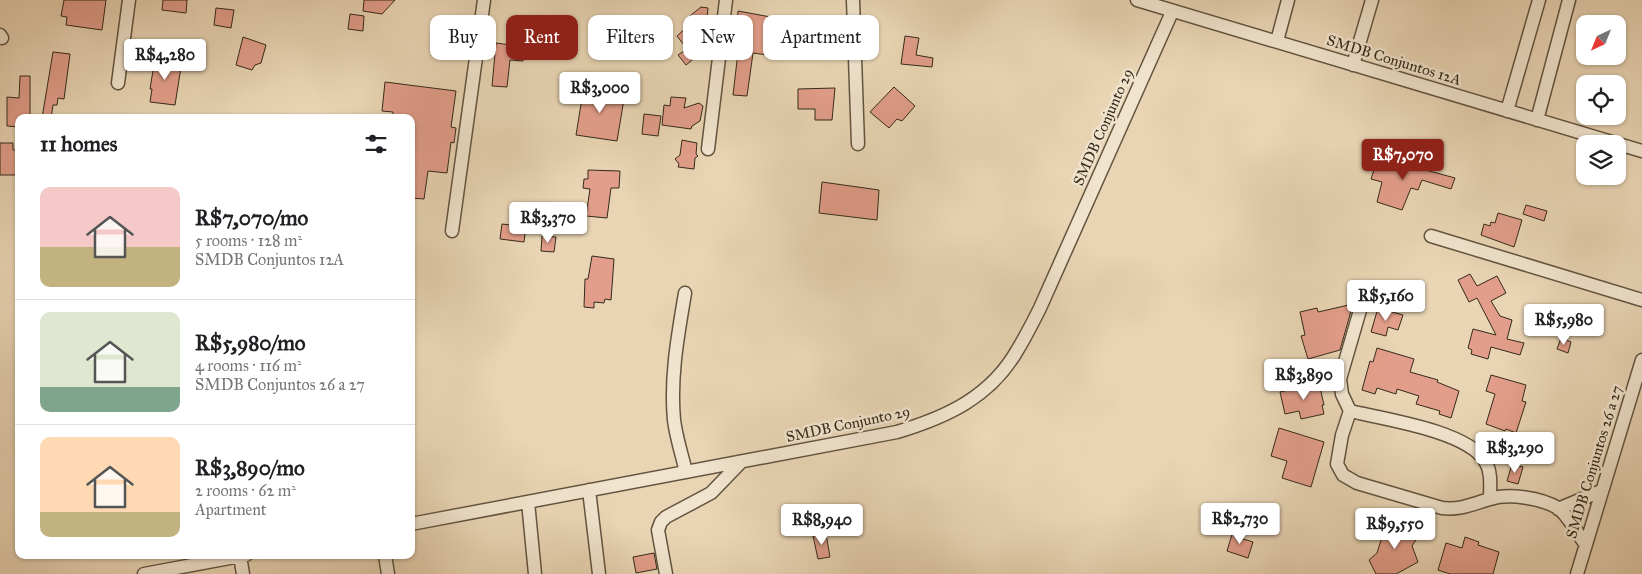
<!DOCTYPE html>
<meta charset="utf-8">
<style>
body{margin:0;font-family:"IM FELL Great Primer",serif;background:#f2f2f2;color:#202124;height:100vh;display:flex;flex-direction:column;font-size:19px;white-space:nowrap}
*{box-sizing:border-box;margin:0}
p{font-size:16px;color:#757577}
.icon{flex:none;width:28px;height:28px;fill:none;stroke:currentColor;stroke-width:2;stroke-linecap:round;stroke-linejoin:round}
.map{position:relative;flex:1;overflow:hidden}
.panel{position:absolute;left:15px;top:114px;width:400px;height:445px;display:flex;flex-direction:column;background:#fff;border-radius:10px;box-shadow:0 1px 4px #0004}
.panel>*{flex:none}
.banner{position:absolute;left:430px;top:15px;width:475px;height:45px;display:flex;gap:10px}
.needle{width:32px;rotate:223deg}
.controls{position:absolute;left:1576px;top:15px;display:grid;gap:10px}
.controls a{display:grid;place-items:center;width:50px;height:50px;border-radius:10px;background:#fff;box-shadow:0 1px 4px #0004;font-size:25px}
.price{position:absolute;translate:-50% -42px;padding:0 11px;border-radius:5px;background:#fff;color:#222;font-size:16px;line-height:32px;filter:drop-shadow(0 1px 2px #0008)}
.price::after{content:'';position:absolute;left:50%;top:30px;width:15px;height:11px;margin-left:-8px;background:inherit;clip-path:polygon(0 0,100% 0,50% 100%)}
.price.selected{background:#8f2418;color:#fff}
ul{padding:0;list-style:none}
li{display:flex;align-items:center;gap:15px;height:125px;padding:0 25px}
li+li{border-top:1px solid #e0e0e0}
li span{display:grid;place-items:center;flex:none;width:140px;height:100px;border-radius:10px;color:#555}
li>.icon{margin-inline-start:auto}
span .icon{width:60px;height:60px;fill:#fffc;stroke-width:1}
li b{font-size:21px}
h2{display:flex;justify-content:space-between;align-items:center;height:60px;padding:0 25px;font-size:21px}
.tag{padding:0 18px;border-radius:10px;background:#fff;box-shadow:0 1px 4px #0004;font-size:18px;line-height:45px}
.tag.selected{background:#8f2418;color:#fff}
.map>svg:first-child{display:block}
.building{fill:#e29e8a;stroke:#35291a}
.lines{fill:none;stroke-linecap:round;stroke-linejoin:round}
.minor-casing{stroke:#625440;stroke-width:15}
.minor{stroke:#f1e4ce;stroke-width:12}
.labels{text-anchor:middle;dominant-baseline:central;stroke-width:5;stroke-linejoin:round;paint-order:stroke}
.street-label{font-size:15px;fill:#35291a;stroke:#f1e4ce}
</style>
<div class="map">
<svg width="1642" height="574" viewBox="0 0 1642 574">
<rect width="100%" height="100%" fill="#e9d5b4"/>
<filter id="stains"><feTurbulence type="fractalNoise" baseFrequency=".004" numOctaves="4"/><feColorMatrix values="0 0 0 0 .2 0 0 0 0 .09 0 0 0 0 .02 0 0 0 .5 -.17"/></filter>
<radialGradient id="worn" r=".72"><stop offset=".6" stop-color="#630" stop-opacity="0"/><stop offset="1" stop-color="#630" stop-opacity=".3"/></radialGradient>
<path class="building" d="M64,0H106L102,30L66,25L67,17L61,16Z
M163,0H187L186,13L162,10Z
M364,0H395L382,14L363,11Z
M701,7L708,8L707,19L714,20L709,59L696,57L686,65L678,55L687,49L677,36L689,25L685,20Z
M216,8L234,10L231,28L214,25Z
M738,11L776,18L772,45L776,46L775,56L753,53L747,96L733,95L740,35H736Z
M350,14L364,16L363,31L348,29Z
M905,36L919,38L916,55L933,58L932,67L901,64Z
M243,37L266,45L261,63L255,65L252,70L236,65Z
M496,43L525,47L523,61L510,60L507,87L492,86Z
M53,52L70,54L64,99L58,98L57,105H53L51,118H42Z
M155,58L182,61L175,105L150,102L152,89H150Z
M20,76H30V118H19V127L7,126V97L19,98Z
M385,82L456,91L451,127L456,128L454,143L451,142L447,173L428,171L424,199L411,198V118L393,116V112L382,111Z
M584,86L625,93L617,141L576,135Z
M894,87L915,106L902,121L897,119L889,128L870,112Z
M835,88L832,120H815V109H798V89Z
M671,97L686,98L684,108L699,103L703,106L700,121L692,126L691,129L662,125L664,105L670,106Z
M644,114L661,116L658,136L642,134Z
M682,140L697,143L696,154L698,156L695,158L694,169L678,167L679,164L675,159L680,155Z
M0,143H13V150H19V175H0Z
M1378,157L1455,178L1451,189L1422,180L1418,190L1411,188L1402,210L1377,202L1382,182L1371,179Z
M588,170L620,171L619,188H611L607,218L586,216L590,189L583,188L584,179H588Z
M822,182L879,190L877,220L819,213Z
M1526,205L1547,211L1544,221L1523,214Z
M1498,213L1522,220L1514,247L1481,235L1484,224L1490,226L1491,222L1495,223Z
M502,224L526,227L524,242L500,239Z
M542,236L556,237L554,252L541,251Z
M592,256L614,259L611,300L605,299L604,303L594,302V308L584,307L585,279H588Z
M1470,274L1477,286L1497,276L1506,293L1491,301L1500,316L1512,320L1507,339L1524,343L1520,355L1491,347L1488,359L1471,354L1472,350L1468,348L1473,329L1496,335L1477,298L1469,302L1458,280Z
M1353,304L1340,350L1308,359L1301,336L1305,335L1300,312L1317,308L1318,312Z
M1378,308L1403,315L1398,330L1388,327L1386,336L1371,332Z
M1561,338L1571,342L1568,353L1557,349Z
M1377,348L1414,359L1410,372L1438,380L1437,382L1459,391L1451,418L1439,414L1440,411L1416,404L1419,396L1397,389L1396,394L1377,388L1375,394L1362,390L1370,361L1373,362Z
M1491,375L1526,385L1522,401L1526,402L1516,433L1506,429L1505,431L1486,424L1495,394L1486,391Z
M1319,383L1324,405H1322L1324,414L1301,419L1299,411L1285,414L1280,392Z
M1279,428L1324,442L1311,487L1282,478L1287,461L1271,456Z
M1512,464L1523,467L1518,484L1507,481Z
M1393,516L1407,520L1404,531L1415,535L1417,538L1412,546L1418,562L1396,574H1376L1369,560L1377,553L1382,537L1384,538L1386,531H1389Z
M1233,531L1241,534L1240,538L1253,542L1248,558L1227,551Z
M826,534L830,557L818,559L813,536Z
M1465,537L1479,542L1478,545L1499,552L1493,574H1450L1438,570L1446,543L1462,548Z
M654,553L657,569L636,573L633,557Z"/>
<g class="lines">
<defs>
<path id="minor" d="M853,0L858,144
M1137,0L1642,151
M0,35L2,38
M1277,41L1288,0
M1353,65L1372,0
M118,83L129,0
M1507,111L1539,0
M1537,120L1569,0
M708,149L726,0
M452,231L484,0
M1431,236L1642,300
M685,293C678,335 670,377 674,420C676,437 682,455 686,472
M1363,300L1340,379L1342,394L1350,411L1342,435L1337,464L1343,475L1357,483L1442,508C1462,510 1472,504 1490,499C1509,493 1541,498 1558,508C1567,514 1579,536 1586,545
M1350,411C1384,419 1467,431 1485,461C1492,472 1490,486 1490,499
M589,490L599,574
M528,502L535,574
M1558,509L1601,491
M411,524L897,432C947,417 991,397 1018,349C1026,336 1033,322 1040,308L1172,12
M385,555L388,574
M240,556L243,574
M144,574L246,555
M666,574L658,530L661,522L666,517L711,493L741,462
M1577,574L1642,360"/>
</defs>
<use href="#minor" class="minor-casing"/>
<use href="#minor" class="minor"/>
</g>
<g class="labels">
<g class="street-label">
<text transform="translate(1394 60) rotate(17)">SMDB Conjuntos 12A</text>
<text transform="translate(1103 127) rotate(-66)">SMDB Conjunto 29</text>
<text transform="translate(848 424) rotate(-12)">SMDB Conjunto 29</text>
<text transform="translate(1594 462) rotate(-73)">SMDB Conjuntos 26 a 27</text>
</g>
</g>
<rect width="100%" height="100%" filter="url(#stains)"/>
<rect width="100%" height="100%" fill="url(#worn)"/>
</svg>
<div class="controls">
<a><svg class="needle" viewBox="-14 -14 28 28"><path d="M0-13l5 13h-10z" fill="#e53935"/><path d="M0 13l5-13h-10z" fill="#757577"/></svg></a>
<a><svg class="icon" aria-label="locate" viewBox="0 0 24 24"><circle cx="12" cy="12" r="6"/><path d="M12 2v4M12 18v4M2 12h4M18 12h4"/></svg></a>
<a><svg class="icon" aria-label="layers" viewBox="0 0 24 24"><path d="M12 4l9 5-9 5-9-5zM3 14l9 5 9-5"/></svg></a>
</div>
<b class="price" style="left:165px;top:81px">R$4,280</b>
<b class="price" style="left:600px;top:114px">R$3,000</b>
<b class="price selected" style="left:1403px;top:181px">R$7,070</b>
<b class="price" style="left:548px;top:244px">R$3,370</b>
<b class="price" style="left:1386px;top:322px">R$5,160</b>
<b class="price" style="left:1564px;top:346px">R$5,980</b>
<b class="price" style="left:1304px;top:401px">R$3,890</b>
<b class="price" style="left:1515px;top:474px">R$3,290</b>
<b class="price" style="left:1240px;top:545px">R$2,730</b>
<b class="price" style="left:822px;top:546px">R$8,940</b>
<b class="price" style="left:1395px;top:550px">R$9,550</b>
<div class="banner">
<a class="tag">Buy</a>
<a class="tag selected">Rent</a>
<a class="tag">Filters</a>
<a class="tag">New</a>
<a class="tag">Apartment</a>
</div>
<section class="panel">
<h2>11 homes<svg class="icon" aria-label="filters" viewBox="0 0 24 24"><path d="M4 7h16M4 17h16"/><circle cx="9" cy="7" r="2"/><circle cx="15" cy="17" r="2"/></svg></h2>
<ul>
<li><span style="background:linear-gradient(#f6c9c9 60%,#c2b280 0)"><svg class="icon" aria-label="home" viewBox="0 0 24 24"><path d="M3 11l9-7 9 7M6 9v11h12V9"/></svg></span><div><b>R$7,070/mo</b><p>5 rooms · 128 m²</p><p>SMDB Conjuntos 12A</p></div></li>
<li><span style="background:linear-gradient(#dfe7d0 75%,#7fa58c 0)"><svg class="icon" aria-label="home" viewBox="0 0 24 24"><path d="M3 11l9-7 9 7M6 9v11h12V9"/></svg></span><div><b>R$5,980/mo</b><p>4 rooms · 116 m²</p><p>SMDB Conjuntos 26 a 27</p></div></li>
<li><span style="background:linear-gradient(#ffd9b3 75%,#c2b280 0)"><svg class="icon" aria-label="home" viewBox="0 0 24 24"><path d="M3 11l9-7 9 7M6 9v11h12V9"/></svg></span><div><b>R$3,890/mo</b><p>2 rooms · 62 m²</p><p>Apartment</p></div></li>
</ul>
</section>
</div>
